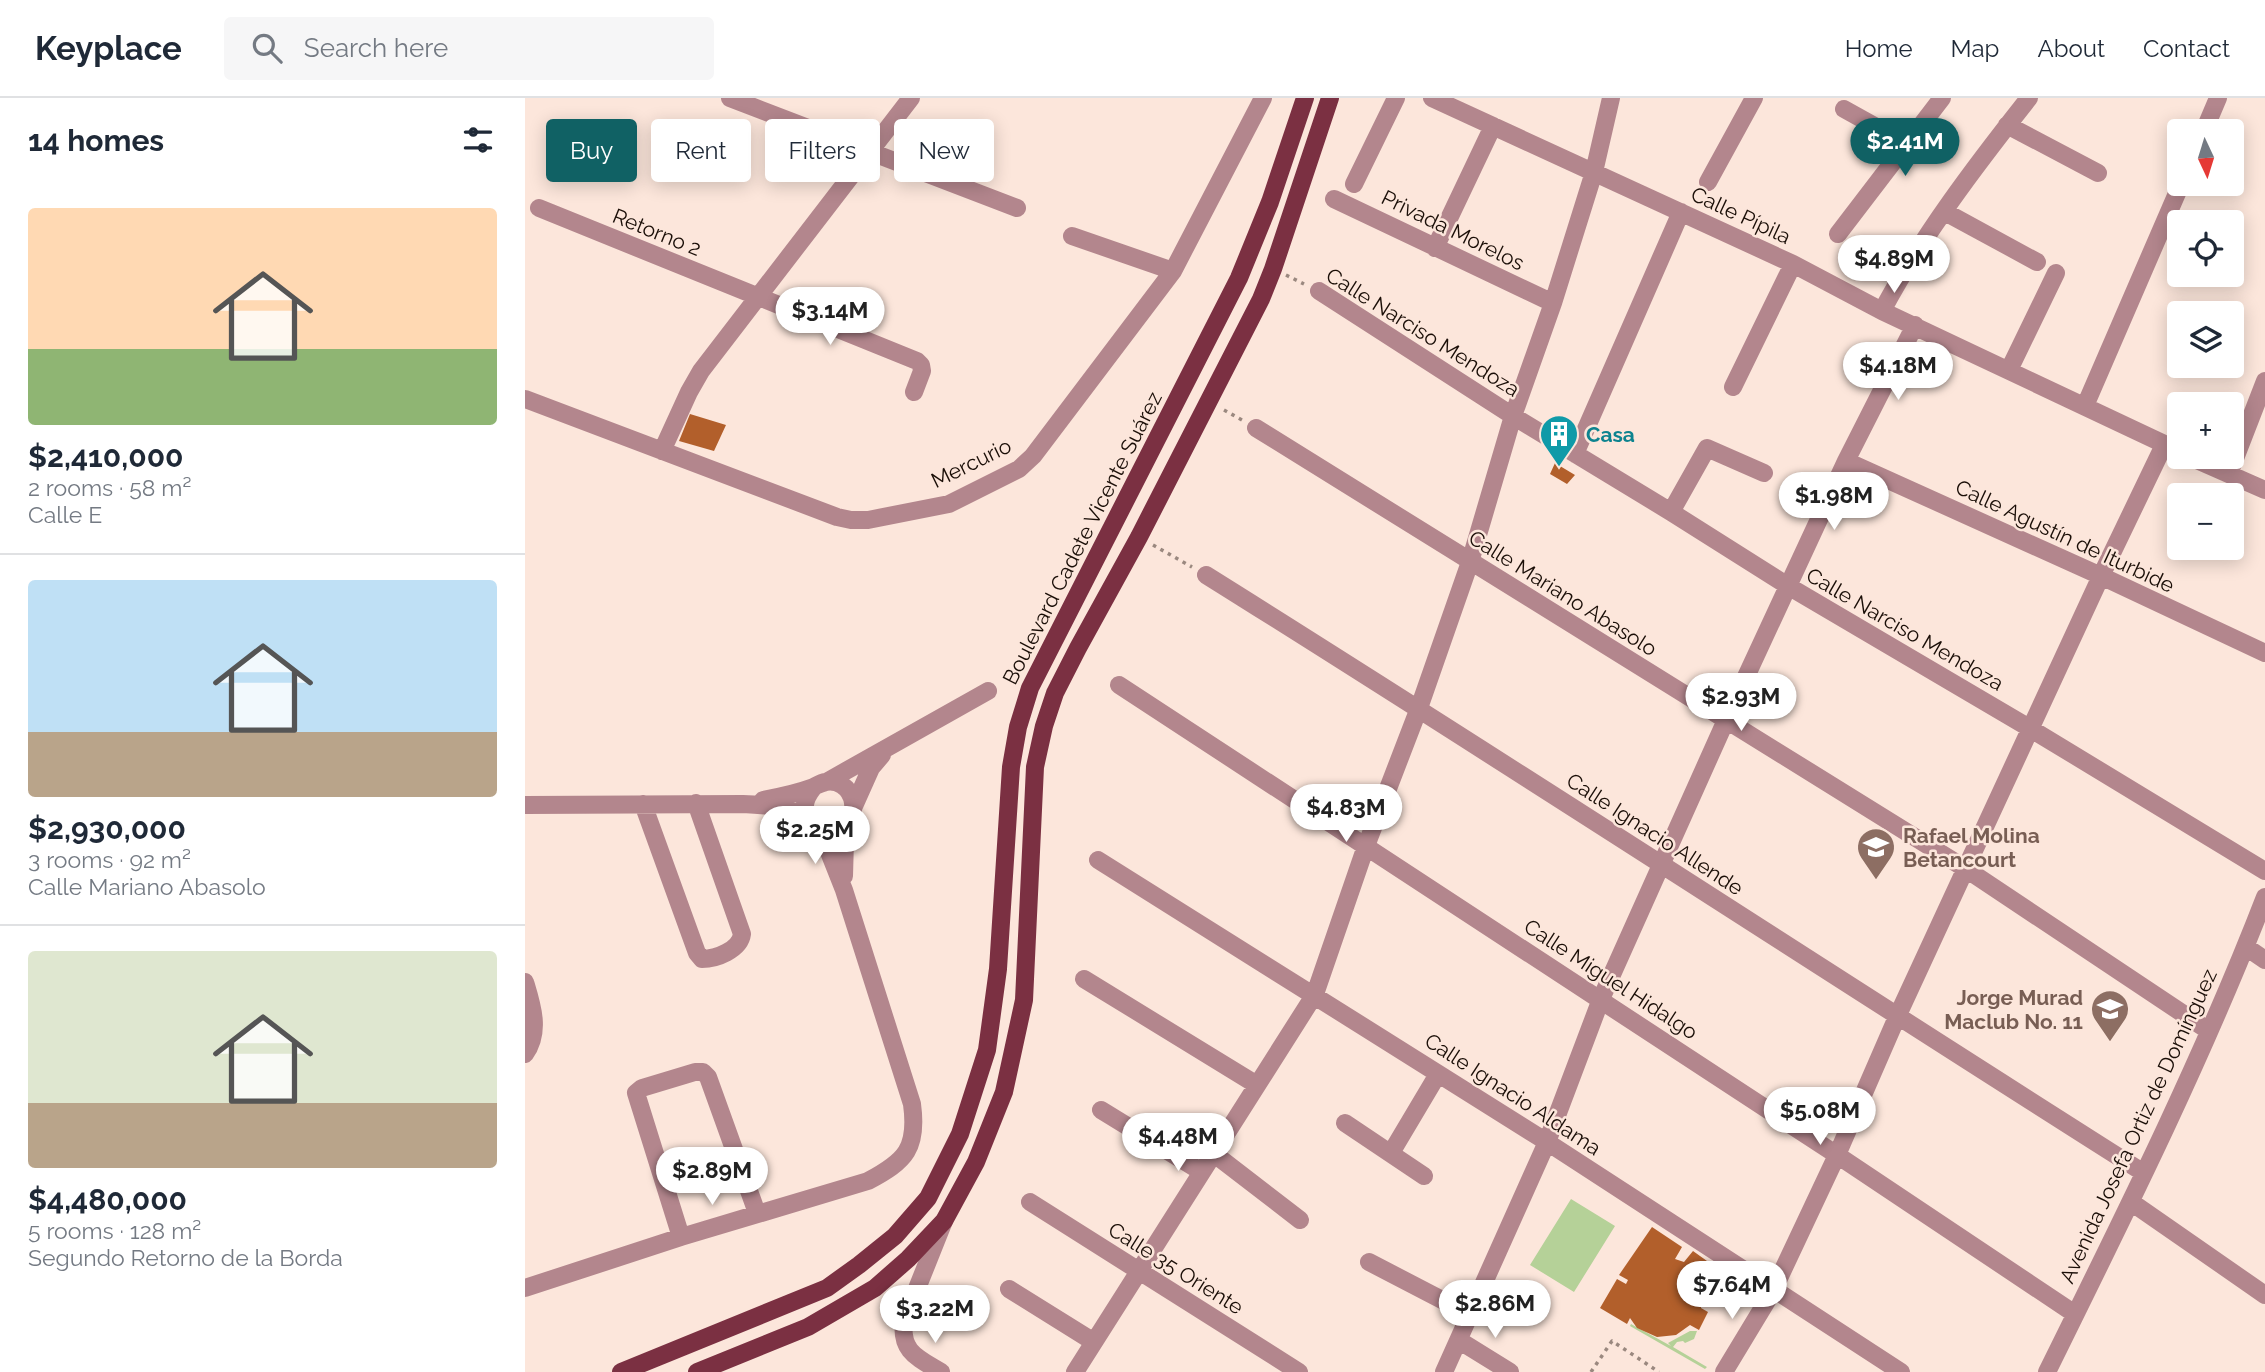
<!DOCTYPE html>
<meta charset="utf-8">
<style>
body{margin:0;font-family:Raleway,sans-serif;background:#f6f6f7;color:#1f2937;height:100vh;display:flex;flex-direction:column;font-size:26px;white-space:nowrap}
*{box-sizing:border-box;margin:0}
p{font-size:23px;color:#747a83}
.icon{flex:none;width:38px;height:38px;fill:none;stroke:currentColor;stroke-width:2;stroke-linecap:round;stroke-linejoin:round}
.map{position:relative;flex:1;overflow:hidden}
.sheet{display:flex;flex-direction:column;background:#fff;width:525px}
.sheet>*{flex:none}
.banner{position:absolute;left:21px;top:21px;width:665px;height:63px;display:flex;gap:14px}
.needle{width:46px;rotate:176deg}
.buttons{position:absolute;left:1642px;top:21px;display:grid;gap:14px}
.buttons a{display:grid;place-items:center;width:77px;height:77px;border-radius:7px;background:#fff;box-shadow:0 4px 18px #0003;font-size:35px}
.price{position:absolute;translate:-50% -60px;padding:0 16px;border-radius:24px;background:#fff;color:#222;font-size:23px;line-height:46px;filter:drop-shadow(0 2px 4px #0008)}
.price::after{content:'';position:absolute;left:50%;top:42px;width:21px;height:16px;margin-left:-10px;background:inherit;clip-path:polygon(0 0,100% 0,50% 100%)}
.price.current{background:#106164;color:#fff}
ul{padding:0;list-style:none}
li{display:grid;align-content:center;gap:14px;height:371px;padding:0 28px}
li+li{border-top:2px solid #e0e1e3}
li span{display:grid;place-items:center;height:217px;border-radius:7px;color:#555}
li>.icon{margin-inline-start:auto}
span .icon{width:126px;height:126px;fill:#fffc;stroke-width:1}
li b{font-size:30px}
h2{display:flex;justify-content:space-between;align-items:center;height:84px;padding:0 28px;font-size:30px}
.tag{padding:0 24px;border-radius:7px;background:#fff;box-shadow:0 4px 18px #0003;font-size:24px;line-height:63px}
.tag.current{background:#106164;color:#fff}
header{display:flex;align-items:center;gap:42px;box-sizing:border-box;height:98px;padding:0 35px;background:#fff;border-bottom:2px solid #e0e1e3}
header strong{font-size:33px}
nav{display:flex;gap:38px;margin-inline-start:auto;font-size:24px}
.search{width:490px;height:63px;background:#f6f6f7;display:flex;align-items:center;gap:18px;box-sizing:border-box;padding:0 24px;border-radius:7px;color:#747a83;font-size:26px}
main{display:flex;flex:1;min-height:0}
.map>svg:first-child{display:block}
.green{fill:#b5d198}
.building{fill:#b25f2b}
.lines{fill:none;stroke-linecap:round;stroke-linejoin:round}
.path{stroke:#9a887f;stroke-width:3.5;stroke-dasharray:3.5 5;stroke-linecap:butt}
.minor{stroke:#b3868d;stroke-width:18}
.primary{stroke:#7b3042;stroke-width:18}
.labels{text-anchor:middle;dominant-baseline:central;stroke-width:5;stroke-linejoin:round;paint-order:stroke}
.street-label{font-size:21px;fill:#1a0e07;stroke:#fce6db}
.culture-label{font-size:21px;font-weight:bold;fill:#0d838f;stroke:#fce6db;text-anchor:start}
.education-label{font-size:21px;font-weight:bold;fill:#785e54;stroke:#fce6db;text-anchor:start}
</style>
<header>
<strong>Keyplace</strong>
<div class="search"><svg class="icon" aria-label="search" viewBox="0 0 24 24"><circle cx="10" cy="10" r="6"/><path d="M15 15l6 6"/></svg>Search here</div>
<nav><a>Home</a><a>Map</a><a>About</a><a>Contact</a></nav>
</header>
<main>
<section class="sheet">
<h2>14 homes<svg class="icon" aria-label="filters" viewBox="0 0 24 24"><path d="M4 7h16M4 17h16"/><circle cx="9" cy="7" r="2"/><circle cx="15" cy="17" r="2"/></svg></h2>
<ul>
<li><span style="background:linear-gradient(#ffd9b3 65%,#8fb573 0)"><svg class="icon" aria-label="home" viewBox="0 0 24 24"><path d="M3 11l9-7 9 7M6 9v11h12V9"/></svg></span><div><b>$2,410,000</b><p>2 rooms · 58 m²</p><p>Calle E</p></div></li>
<li><span style="background:linear-gradient(#bfe0f5 70%,#b9a48a 0)"><svg class="icon" aria-label="home" viewBox="0 0 24 24"><path d="M3 11l9-7 9 7M6 9v11h12V9"/></svg></span><div><b>$2,930,000</b><p>3 rooms · 92 m²</p><p>Calle Mariano Abasolo</p></div></li>
<li><span style="background:linear-gradient(#dfe7d0 70%,#b9a48a 0)"><svg class="icon" aria-label="home" viewBox="0 0 24 24"><path d="M3 11l9-7 9 7M6 9v11h12V9"/></svg></span><div><b>$4,480,000</b><p>5 rooms · 128 m²</p><p>Segundo Retorno de la Borda</p></div></li>
</ul>
</section>
<div class="map">
<svg width="1740" height="1274" viewBox="0 0 1740 1274">
<rect width="100%" height="100%" fill="#fce6db"/>
<path class="green" d="M1046,1101L1090,1128L1049,1194L1005,1167Z
M1178 1183a10 10 0 1 1 20 0a10 10 0 1 1-20 0Z
M1106,1226L1146,1248L1143,1245L1165,1233H1172L1169,1241L1160,1245L1158,1243L1152,1244L1148,1249L1182,1269L1180,1271L1105,1228Z"/>
<path class="building" d="M165,316L201,327L189,353L154,343Z
M1030,365L1050,377L1042,386L1025,376Z
M1127,1129L1157,1149L1150,1161L1159,1164L1168,1153L1182,1163L1171,1177L1177,1193L1176,1210L1183,1214L1174,1232L1165,1227L1151,1237L1132,1239L1112,1230L1105,1220L1102,1226L1075,1210L1092,1181L1101,1186L1103,1182L1094,1177Z"/>
<g class="lines">
<path class="path" d="M761,177L779,186
M699,312L717,322
M628,447L667,469
M1066,1274L1087,1243L1134,1274"/>
<path class="minor" d="M205,0L492,110
M907,0L1268,166L1357,213L1654,353
M1319,11L1382,46
M1482,27L1573,75
M1679,33L1693,0
M1183,84L1229,0
M829,86L871,0
M809,101L1028,205
M14,110L392,263L396,267L397,273L389,294
M1420,114L1512,164
M1313,136L1417,0
M547,138L648,173
M910,150L968,28
M794,193L988,318L1146,414L1263,488L1506,631L1740,773
M1357,213C1397,138 1451,67 1504,0
M1484,272L1531,175
M1208,289L1268,166
M0,301L312,419L326,422H343L424,406L494,371L508,358L648,173L738,0
M1560,308L1656,86
M731,330L1441,771L1684,933
M137,353L164,294L176,273L386,0
M1050,356L1156,114
M1665,359L1740,392
M1321,363L1576,478L1740,555
M1704,376L1740,283
M1146,414L1182,350L1239,375
M681,477C996,674 1306,877 1619,1075
M594,587L1312,1057L1550,1216
M303,683L463,593
M238,702C254,699 270,696 286,690C291,688 295,685 301,684C306,683 312,684 317,687C323,691 327,697 328,705C333,749 255,731 288,690
M118,706L172,855L177,861C191,861 215,852 217,836L171,705
M0,707L218,706C242,707 261,709 283,719
M329,708L346,670L357,657
M573,762L1022,1044L1376,1274
M319,778L320,742L326,720
M1721,849L1740,862
M559,881L732,987
M0,884C7,907 16,934 0,956
M576,1012L677,1074
M820,1025L899,1078
M688,1055L775,1122
M866,1055L913,976
M505,1104L774,1274
M1606,1104L1740,1197
M156,1139L111,995L117,990L170,974H178L183,979L232,1115
M844,1164L946,1217
M0,1190L156,1139L343,1083C381,1063 393,1050 387,1006L319,792L294,729
M484,1191L569,1244
M935,1243L985,1274
M416,1274C393,1260 375,1254 379,1223L419,1123
M550,1274L790,896L841,748L894,610L945,464L988,318L1028,205L1069,74L1086,0
M919,1274L1022,1044L1076,901L1201,622L1321,363L1390,227
M1199,1274L1248,1193L1312,1057L1372,919L1576,478L1639,347
M1522,1274C1599,1118 1677,962 1740,799"/>
<path class="primary" d="M96,1274L302,1190L334,1167L370,1138L403,1100L435,1036L462,952L473,871L486,669L493,629L505,590L714,180L745,104L780,0
M172,1274L283,1229L350,1190L383,1161L419,1123L451,1064L479,994L499,902L510,669L519,628L530,595L553,550L614,439L736,201L748,171L805,0"/>
</g>
<defs>
<symbol id="building-pin" viewBox="-11 -11 22 30"><path d="M0 17L-7.5 6A9.5 9.5 0 1 1 7.5 6Z" fill="#0f9aa8" stroke="#fce6db"/><path d="M-4-6H4V6H1V3H-1V6H-4ZM-2.5-4.3h1.7v1.8h-1.7ZM.8-4.3h1.7v1.8H.8ZM-2.5-1h1.7V.8h-1.7ZM.8-1h1.7V.8H.8Z" fill="#fff"/></symbol>
<symbol id="school-pin" viewBox="-11 -11 22 30"><path d="M0 17L-7.5 6A9.5 9.5 0 1 1 7.5 6Z" fill="#8d6e63" stroke="#fce6db"/><path d="M0-5L7-2L0 1L-7-2ZM-4 1L0 2.5L4 1V4Q0 6-4 4Z" fill="#fff"/></symbol>
</defs>
<g fill-rule="evenodd">
<use href="#building-pin" x="1012" y="314" width="44" height="60"/>
<use href="#school-pin" x="1329" y="727" width="44" height="60"/>
<use href="#school-pin" x="1563" y="889" width="44" height="60"/>
</g>
<g class="labels">
<g class="street-label">
<text transform="translate(1216 117) rotate(25)">Calle Pípila</text>
<text transform="translate(928 132) rotate(26)">Privada Morelos</text>
<text transform="translate(132 134) rotate(22)">Retorno 2</text>
<text transform="translate(898 234) rotate(32)">Calle Narciso Mendoza</text>
<text transform="translate(446 365) rotate(-26)">Mercurio</text>
<text transform="translate(1540 438) rotate(25)">Calle Agustín de Iturbide</text>
<text transform="translate(557 440) rotate(-63)">Boulevard Cadete Vicente Suárez</text>
<text transform="translate(1038 495) rotate(32)">Calle Mariano Abasolo</text>
<text transform="translate(1380 531) rotate(30)">Calle Narciso Mendoza</text>
<text transform="translate(1130 736) rotate(33)">Calle Ignacio Allende</text>
<text transform="translate(1086 881) rotate(33)">Calle Miguel Hidalgo</text>
<text transform="translate(988 996) rotate(33)">Calle Ignacio Aldama</text>
<text transform="translate(1613 1028) rotate(-65)">Avenida Josefa Ortiz de Domínguez</text>
<text transform="translate(651 1170) rotate(32)">Calle 35 Oriente</text>
</g>
<g class="culture-label">
<text x="1061" y="336">Casa</text>
</g>
<g class="education-label">
<text x="1378" y="737">Rafael Molina<tspan x="1378" dy="24">Betancourt</tspan></text>
<text x="1558" y="899" text-anchor="end">Jorge Murad<tspan x="1558" dy="24">Maclub No. 11</tspan></text>
</g>
</g>
</svg>
<div class="buttons">
<a><svg class="needle" viewBox="-14 -14 28 28"><path d="M0-13l5 13h-10z" fill="#e53935"/><path d="M0 13l5-13h-10z" fill="#747a83"/></svg></a>
<a><svg class="icon" aria-label="locate" viewBox="0 0 24 24"><circle cx="12" cy="12" r="6"/><path d="M12 2v4M12 18v4M2 12h4M18 12h4"/></svg></a>
<a><svg class="icon" aria-label="layers" viewBox="0 0 24 24"><path d="M12 4l9 5-9 5-9-5zM3 14l9 5 9-5"/></svg></a>
<a>+</a>
<a>−</a>
</div>
<b class="price current" style="left:1380px;top:80px">$2.41M</b>
<b class="price" style="left:1369px;top:197px">$4.89M</b>
<b class="price" style="left:305px;top:249px">$3.14M</b>
<b class="price" style="left:1373px;top:304px">$4.18M</b>
<b class="price" style="left:1309px;top:434px">$1.98M</b>
<b class="price" style="left:1216px;top:635px">$2.93M</b>
<b class="price" style="left:821px;top:746px">$4.83M</b>
<b class="price" style="left:290px;top:768px">$2.25M</b>
<b class="price" style="left:1295px;top:1049px">$5.08M</b>
<b class="price" style="left:653px;top:1075px">$4.48M</b>
<b class="price" style="left:187px;top:1109px">$2.89M</b>
<b class="price" style="left:1207px;top:1223px">$7.64M</b>
<b class="price" style="left:970px;top:1242px">$2.86M</b>
<b class="price" style="left:410px;top:1247px">$3.22M</b>
<div class="banner">
<a class="tag current">Buy</a>
<a class="tag">Rent</a>
<a class="tag">Filters</a>
<a class="tag">New</a>
</div>
</div>
</main>
